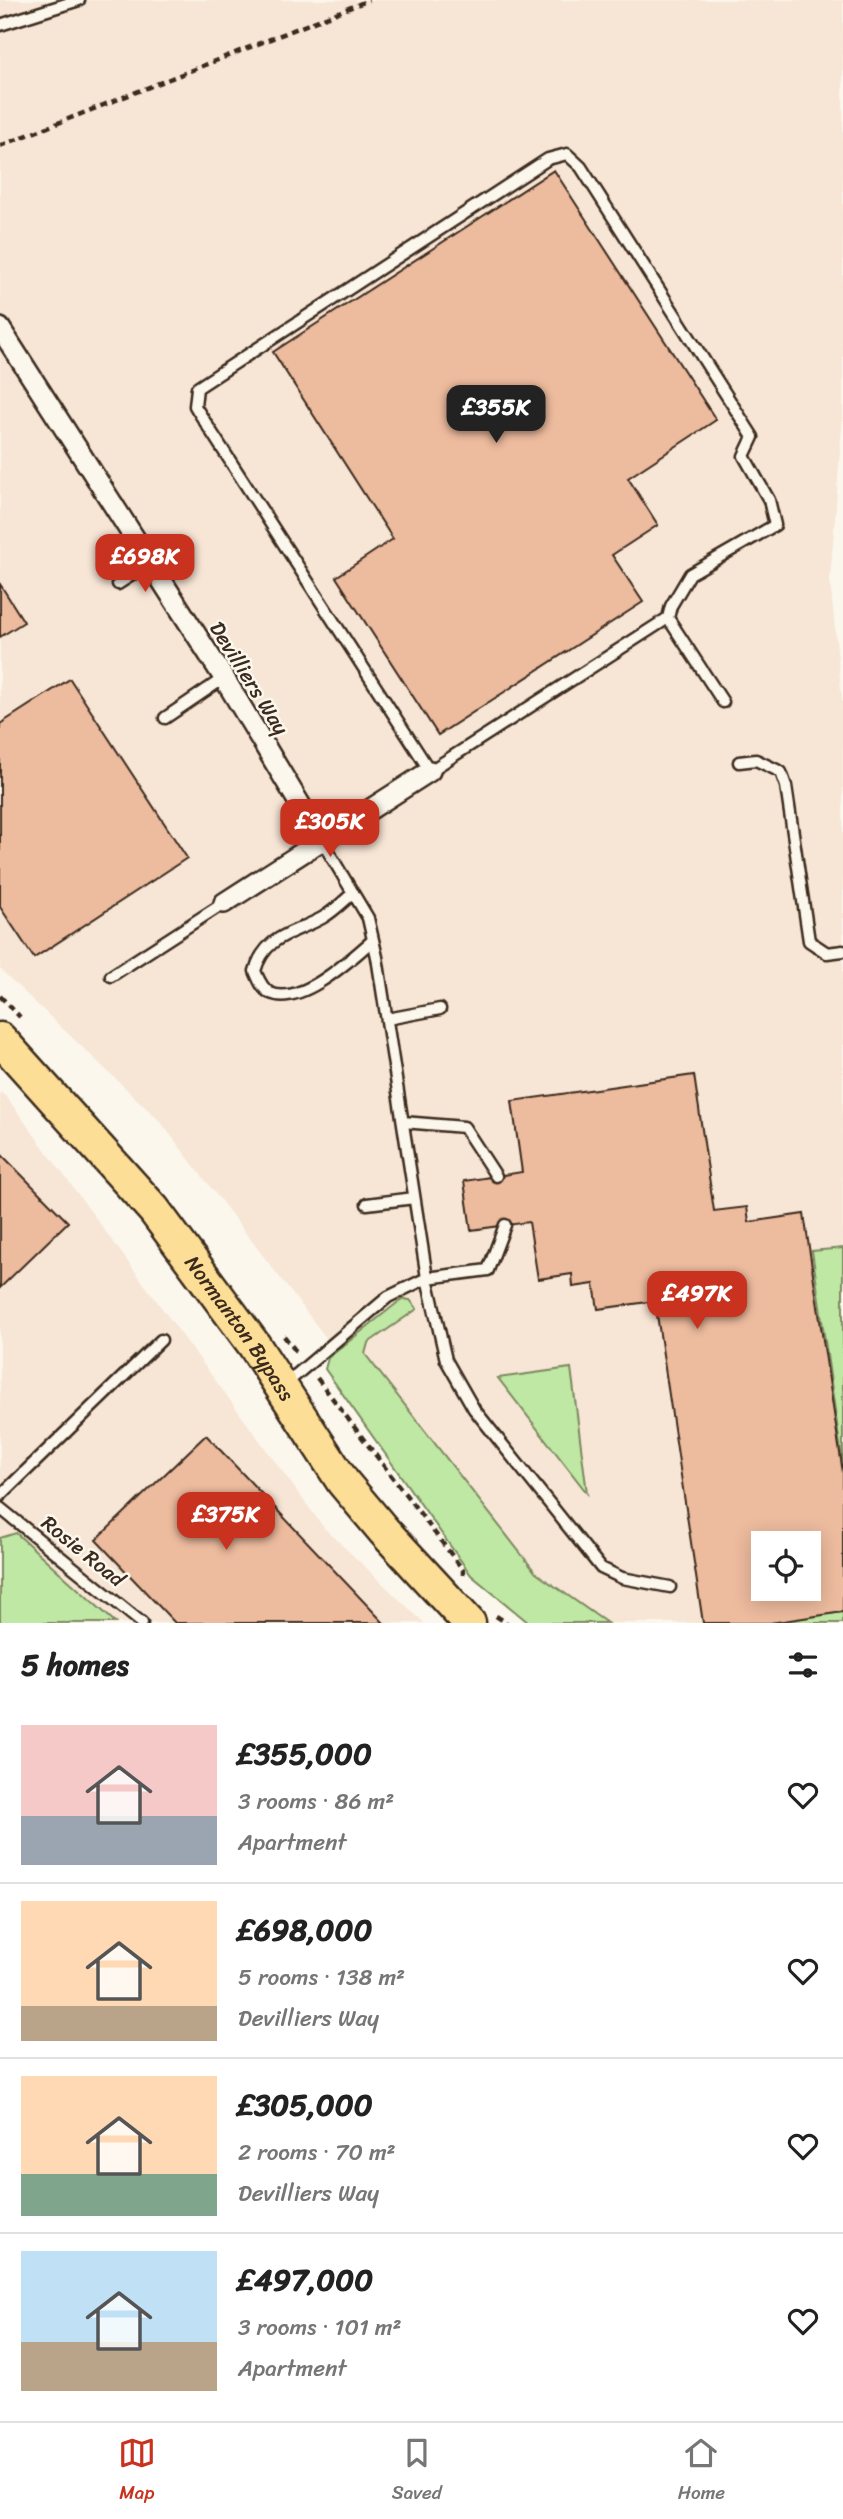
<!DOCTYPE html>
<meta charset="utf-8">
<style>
body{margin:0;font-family:Sriracha,sans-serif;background:#f6f6f6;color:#222;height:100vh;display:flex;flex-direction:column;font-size:26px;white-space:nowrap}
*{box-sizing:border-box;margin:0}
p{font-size:23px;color:#767676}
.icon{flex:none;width:38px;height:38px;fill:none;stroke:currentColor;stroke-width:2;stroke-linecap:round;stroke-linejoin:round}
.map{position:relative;height:1623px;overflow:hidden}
.drawer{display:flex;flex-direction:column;background:#fff;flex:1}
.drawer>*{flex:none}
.tools{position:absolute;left:751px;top:1531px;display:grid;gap:14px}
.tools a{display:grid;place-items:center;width:70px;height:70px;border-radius:0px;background:#fff;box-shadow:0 4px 18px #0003;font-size:35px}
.price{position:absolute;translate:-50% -60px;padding:0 16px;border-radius:14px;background:#c8321e;color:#fff;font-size:23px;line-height:46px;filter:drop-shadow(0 2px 4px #0008)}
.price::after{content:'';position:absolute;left:50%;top:42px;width:21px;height:16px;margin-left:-10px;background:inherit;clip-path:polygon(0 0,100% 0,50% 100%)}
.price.active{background:#222;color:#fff}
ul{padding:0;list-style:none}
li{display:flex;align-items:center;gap:21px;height:175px;padding:0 21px}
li+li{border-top:2px solid #e0e0e0}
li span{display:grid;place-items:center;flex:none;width:196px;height:140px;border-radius:0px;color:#555}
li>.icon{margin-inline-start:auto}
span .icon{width:84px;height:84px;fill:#fffc;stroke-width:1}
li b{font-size:30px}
h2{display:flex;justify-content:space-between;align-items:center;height:84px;padding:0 21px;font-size:30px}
.tabs{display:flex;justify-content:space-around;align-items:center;height:98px;border-top:2px solid #e0e0e0;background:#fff;font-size:19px;color:#767676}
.tabs a{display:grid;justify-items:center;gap:4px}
.tabs .active{color:#c8321e}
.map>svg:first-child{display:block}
.built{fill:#f7e5d5;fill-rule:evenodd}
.green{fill:#bfe8a4;stroke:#7d8961;stroke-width:2}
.building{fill:#edbb9e;stroke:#3b2a1e;stroke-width:2;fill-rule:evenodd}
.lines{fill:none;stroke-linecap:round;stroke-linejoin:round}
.lane-casing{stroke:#3b2a1e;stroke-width:15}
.street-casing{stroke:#3b2a1e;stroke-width:24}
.primary-casing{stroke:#3b2a1e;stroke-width:37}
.path{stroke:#3b2a1e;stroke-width:4.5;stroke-dasharray:7 5;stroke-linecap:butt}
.lane{stroke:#fbf7ec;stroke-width:10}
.street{stroke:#fbf7ec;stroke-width:19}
.primary{stroke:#fdde96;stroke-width:32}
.labels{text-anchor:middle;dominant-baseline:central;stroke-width:5;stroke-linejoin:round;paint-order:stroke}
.street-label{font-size:21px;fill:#3b2a1e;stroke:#fbf7ec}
</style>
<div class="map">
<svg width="843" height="1623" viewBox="0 0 843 1623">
<rect width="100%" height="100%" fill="#fbf7ec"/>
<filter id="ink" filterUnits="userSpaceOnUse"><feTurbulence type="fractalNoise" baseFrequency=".0143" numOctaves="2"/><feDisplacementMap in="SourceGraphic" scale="14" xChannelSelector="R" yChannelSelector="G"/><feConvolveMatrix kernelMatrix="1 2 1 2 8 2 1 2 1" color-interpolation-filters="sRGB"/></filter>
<g filter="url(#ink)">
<path class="built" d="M0,0H843V414L830,580L843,710V1623H569L502,1567L159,1120L0,969ZM763,1544H808V1589H763Z
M0,1092L7,1098L324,1528L424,1623H56L0,1583Z"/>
<path class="green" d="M843,1248V1466L812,1251Z
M402,1299L410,1300L417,1309L368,1343L365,1354L536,1573L607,1623H529L471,1575L325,1369L328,1358Z
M571,1368L587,1493L498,1378Z
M16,1533L116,1623H0V1538Z
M843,1612V1623H770Z"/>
<path class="building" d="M554,170L716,420L628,478L658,525L612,555L643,602L438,735L336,577L393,539L273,352Z
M0,584L24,622L0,637Z
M70,679L187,858L34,958L0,907V724Z
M694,1075L714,1211L747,1207L749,1222L804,1214L843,1473V1612L770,1623H703L655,1301L598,1309L594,1284L573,1287L572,1274L538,1279L529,1222L471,1230L464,1181L522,1172L512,1101ZM763,1544H808V1589H763Z
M0,1153L68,1222L0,1288Z
M206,1435L384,1623H175L96,1540Z"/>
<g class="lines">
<defs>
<path id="lane" d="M0,25L79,0
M118,584L149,564
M668,618L671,606L690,574L775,525L769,500L744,456L753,437L581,167L567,154L548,159L197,388L195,406L198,411L430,771L668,618L723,702
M165,718L224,678
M739,762L756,760L781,772L786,786L809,941L827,953L843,951
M322,841L368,918L377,957L427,1278L446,1360L474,1409L601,1568L622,1578L670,1587
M353,893C343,902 333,912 322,918C293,934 265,935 255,971C258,978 262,989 270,993C301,1007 352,958 373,940
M111,976L224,903
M387,1019L440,1009
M403,1122L464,1127L496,1176
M367,1204L414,1198
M283,1386L388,1297L427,1278L488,1270L505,1225
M0,1496L161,1340
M0,1508L142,1623"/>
<path id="street" d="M0,328L224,678L322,841
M224,903L430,771"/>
<g id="primary">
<path id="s1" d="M0,1039L154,1210L254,1345L343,1482L384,1531L469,1623"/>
</g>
</defs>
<use href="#lane" class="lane-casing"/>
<use href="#street" class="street-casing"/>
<use href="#primary" class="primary-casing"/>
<path class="path" d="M0,146L369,0
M0,996L20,1017
M284,1336L298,1354
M317,1378L463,1570V1575
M496,1616L507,1623"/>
<use href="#lane" class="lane"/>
<use href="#street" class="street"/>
<use href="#primary" class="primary"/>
</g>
</g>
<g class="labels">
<g class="street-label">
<text transform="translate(249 678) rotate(58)">Devilliers Way</text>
<text stroke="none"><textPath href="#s1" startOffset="376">Normanton Bypass</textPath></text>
<text transform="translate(83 1551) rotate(39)">Rosie Road</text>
</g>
</g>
</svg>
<div class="tools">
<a><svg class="icon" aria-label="locate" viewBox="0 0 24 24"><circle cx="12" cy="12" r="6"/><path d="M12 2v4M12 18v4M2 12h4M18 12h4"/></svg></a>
</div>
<b class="price active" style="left:496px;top:445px">£355K</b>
<b class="price" style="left:145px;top:594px">£698K</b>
<b class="price" style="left:330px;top:859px">£305K</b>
<b class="price" style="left:697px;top:1331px">£497K</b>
<b class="price" style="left:226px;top:1552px">£375K</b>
</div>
<section class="drawer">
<h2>5 homes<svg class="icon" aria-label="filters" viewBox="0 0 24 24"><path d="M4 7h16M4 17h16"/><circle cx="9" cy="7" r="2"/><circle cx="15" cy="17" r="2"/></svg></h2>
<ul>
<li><span style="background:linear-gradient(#f6c9c9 65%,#9aa5b1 0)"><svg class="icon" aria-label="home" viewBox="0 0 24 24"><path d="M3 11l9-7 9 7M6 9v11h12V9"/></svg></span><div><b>£355,000</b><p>3 rooms · 86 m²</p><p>Apartment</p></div><svg class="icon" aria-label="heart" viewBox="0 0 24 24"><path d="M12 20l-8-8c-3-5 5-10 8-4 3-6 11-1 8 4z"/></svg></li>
<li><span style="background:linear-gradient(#ffd9b3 75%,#b9a48a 0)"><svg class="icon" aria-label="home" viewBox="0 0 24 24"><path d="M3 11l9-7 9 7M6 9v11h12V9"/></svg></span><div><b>£698,000</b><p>5 rooms · 138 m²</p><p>Devilliers Way</p></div><svg class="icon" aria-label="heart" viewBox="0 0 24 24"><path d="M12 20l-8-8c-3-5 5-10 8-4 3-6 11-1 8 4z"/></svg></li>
<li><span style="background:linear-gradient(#ffd9b3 70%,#7fa58c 0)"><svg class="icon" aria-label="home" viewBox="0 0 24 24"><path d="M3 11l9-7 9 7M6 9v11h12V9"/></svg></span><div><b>£305,000</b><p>2 rooms · 70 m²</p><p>Devilliers Way</p></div><svg class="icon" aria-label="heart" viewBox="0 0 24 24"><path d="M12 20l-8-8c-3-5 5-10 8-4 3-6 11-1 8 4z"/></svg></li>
<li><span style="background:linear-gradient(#bfe0f5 65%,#b9a48a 0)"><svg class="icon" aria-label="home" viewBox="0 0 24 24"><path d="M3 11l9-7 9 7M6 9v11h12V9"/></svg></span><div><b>£497,000</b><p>3 rooms · 101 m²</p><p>Apartment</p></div><svg class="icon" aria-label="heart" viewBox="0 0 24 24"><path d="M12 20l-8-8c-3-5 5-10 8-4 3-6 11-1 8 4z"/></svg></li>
</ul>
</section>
<nav class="tabs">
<a class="active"><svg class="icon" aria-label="map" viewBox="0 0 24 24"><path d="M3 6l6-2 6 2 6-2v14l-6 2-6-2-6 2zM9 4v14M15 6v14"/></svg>Map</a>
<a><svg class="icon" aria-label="saved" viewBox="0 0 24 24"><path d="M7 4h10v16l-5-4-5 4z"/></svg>Saved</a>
<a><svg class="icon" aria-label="home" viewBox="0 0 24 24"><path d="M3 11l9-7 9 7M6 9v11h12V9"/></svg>Home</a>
</nav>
